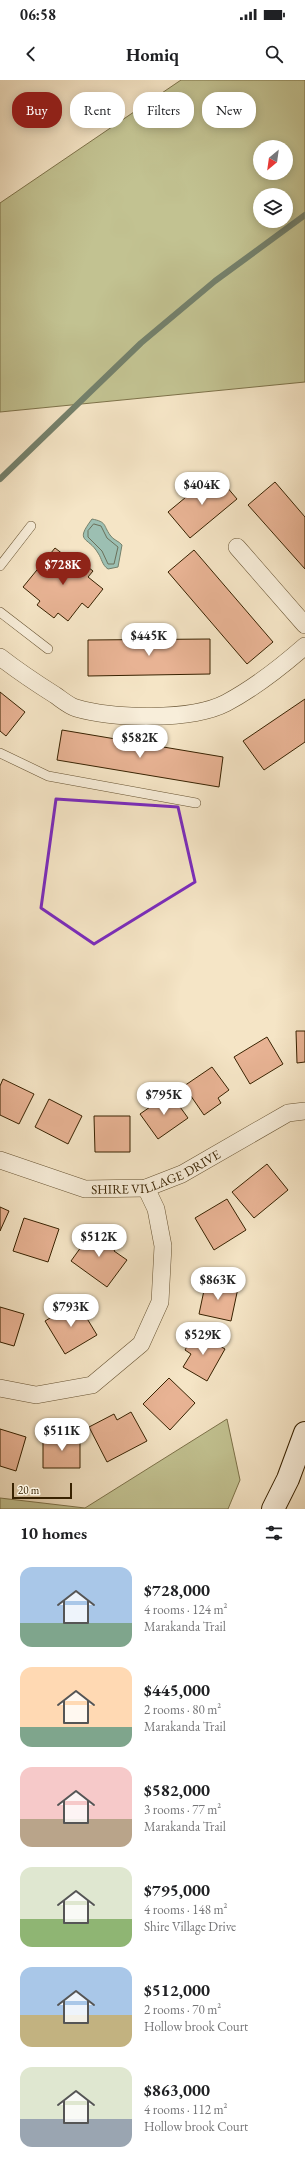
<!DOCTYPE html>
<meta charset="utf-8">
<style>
body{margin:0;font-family:"EB Garamond",serif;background:#f2f2f2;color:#202124;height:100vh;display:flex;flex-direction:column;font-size:15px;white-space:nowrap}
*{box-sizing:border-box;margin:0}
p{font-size:13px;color:#757577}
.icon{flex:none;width:22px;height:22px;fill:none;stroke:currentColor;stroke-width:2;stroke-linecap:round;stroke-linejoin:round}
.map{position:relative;height:1429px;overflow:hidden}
.sheet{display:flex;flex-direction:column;background:#fff;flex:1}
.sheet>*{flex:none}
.hud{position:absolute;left:12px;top:12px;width:281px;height:36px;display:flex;gap:8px}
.needle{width:26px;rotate:209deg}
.buttons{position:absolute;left:253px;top:60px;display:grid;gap:8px}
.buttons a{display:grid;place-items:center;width:40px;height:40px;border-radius:50%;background:#fff;box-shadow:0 2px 10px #0003;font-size:20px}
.scale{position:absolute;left:12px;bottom:10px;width:60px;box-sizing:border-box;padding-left:4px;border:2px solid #382201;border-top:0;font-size:11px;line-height:14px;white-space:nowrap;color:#382201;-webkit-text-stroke:3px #f8eeda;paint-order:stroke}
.price{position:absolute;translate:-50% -34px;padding:0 9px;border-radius:14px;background:#fff;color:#222;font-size:13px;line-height:26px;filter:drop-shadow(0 1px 2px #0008)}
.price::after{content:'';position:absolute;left:50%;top:24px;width:12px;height:9px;margin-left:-6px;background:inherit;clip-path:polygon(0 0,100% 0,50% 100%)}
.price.selected{background:#8f2418;color:#fff}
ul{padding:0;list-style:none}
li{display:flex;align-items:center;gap:12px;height:100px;padding:0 20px}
li span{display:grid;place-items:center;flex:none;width:112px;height:80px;border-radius:12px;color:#555}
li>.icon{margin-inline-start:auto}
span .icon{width:48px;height:48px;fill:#fffc;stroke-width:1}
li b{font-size:17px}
h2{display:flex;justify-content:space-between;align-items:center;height:48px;padding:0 20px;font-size:17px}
.chip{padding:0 14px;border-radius:16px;background:#fff;box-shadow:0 2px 10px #0003;font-size:14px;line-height:36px}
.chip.selected{background:#8f2418;color:#fff}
.status{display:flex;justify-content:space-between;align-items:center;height:28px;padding:0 20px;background:#fff;direction:ltr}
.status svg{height:11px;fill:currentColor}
header{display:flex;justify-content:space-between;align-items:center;height:52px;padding:0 20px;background:#fff;font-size:18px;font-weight:700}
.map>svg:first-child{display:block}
.green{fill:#c2c291;stroke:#7d7249;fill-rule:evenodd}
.water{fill:#9cbfb2;stroke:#74806b}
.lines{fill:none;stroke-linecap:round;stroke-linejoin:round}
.shore{stroke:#6a705a;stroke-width:1}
.stream{stroke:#74806b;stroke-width:6}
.building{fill:#e8b394;stroke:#382201}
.lane-casing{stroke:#675332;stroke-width:10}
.street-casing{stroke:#675332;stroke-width:18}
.secondary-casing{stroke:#382201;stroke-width:24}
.lane{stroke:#f8eeda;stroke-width:9}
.street{stroke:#f8eeda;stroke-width:17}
.secondary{stroke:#f8eeda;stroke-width:22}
.marked{fill:none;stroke:#7b2cbf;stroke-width:3;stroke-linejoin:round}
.labels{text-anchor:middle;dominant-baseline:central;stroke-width:3;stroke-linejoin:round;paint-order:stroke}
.street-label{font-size:13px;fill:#382201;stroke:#f8eeda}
</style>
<div class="status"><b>06:58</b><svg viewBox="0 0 49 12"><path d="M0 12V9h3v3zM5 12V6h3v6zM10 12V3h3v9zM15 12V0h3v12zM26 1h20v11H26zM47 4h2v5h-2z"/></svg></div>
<header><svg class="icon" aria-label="back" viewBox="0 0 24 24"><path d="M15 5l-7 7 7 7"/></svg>Homiq<svg class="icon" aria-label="search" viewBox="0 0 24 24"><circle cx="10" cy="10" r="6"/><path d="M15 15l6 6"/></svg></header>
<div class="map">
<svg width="305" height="1429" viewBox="0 0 305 1429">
<rect width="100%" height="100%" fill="#f5e5c6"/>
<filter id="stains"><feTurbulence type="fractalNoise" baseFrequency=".005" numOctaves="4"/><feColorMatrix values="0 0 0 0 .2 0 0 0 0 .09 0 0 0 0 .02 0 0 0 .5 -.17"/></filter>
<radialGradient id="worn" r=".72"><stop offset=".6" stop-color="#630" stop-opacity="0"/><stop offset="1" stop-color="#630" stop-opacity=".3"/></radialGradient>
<path class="green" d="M181,0H305V302L0,332V123ZM260,67H286V93H260ZM260,115H286V141H260Z
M227,1339L240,1400L228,1429H0V1418L85,1428Z"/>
<path class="water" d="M92,439C107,442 103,445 110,455C113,460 119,461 122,465L118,487L108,489C102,485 102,479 98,473C88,456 74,463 92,439Z"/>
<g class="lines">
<path class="shore" d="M94,444L101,446L107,458L118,467L114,484H108L102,471L88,457V451Z"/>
<path class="stream" d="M0,399L141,263L215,201L305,135"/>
</g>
<path class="building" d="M215,393L237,419L190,458L168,432Z
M275,402L305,437V489L248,425Z
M55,468L72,481L75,477L93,491L88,497L103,509L88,528L82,523L68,541L58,533L54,538L37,525L40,521L23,507Z
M194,470L273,562L247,584L168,492Z
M210,559V594L88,596V560Z
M0,612L25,632L6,656L0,651Z
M305,619V662L264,690L243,661Z
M62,650L223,677L219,707L57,680Z
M296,951H305V982L297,983Z
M267,957L283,984L250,1004L234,977Z
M212,987L229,1010L218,1018L221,1023L204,1035L184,1006Z
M3,999L34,1014L19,1044L0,1035V1006Z
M170,1013L188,1038L158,1059L140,1034Z
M49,1019L82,1036L68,1064L35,1047Z
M94,1036H130V1072H95Z
M267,1084L288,1110L254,1138L232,1112Z
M227,1119L246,1150L214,1170L195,1138Z
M0,1127L9,1131L0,1151Z
M24,1138L59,1149L48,1182L13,1171Z
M94,1149L117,1166L114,1171L127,1180L107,1207L71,1181Z
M206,1201L238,1208L231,1241L199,1234Z
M77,1222L97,1255L65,1274L45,1241Z
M0,1227L24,1234L14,1266L0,1262Z
M195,1252L225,1269L207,1301L183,1287L191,1274L185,1270Z
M169,1298L195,1323L170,1350L143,1324Z
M131,1332L147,1361L107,1382L89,1347L114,1334L117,1340Z
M0,1349L26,1357L16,1391L0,1386Z
M43,1355H80V1388H43Z"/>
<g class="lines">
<defs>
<path id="lane" d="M0,486L31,446
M0,532L48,569
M0,673L48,696L196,723"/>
<g id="street">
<path d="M237,467L305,545"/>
<path d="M0,577C18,591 36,603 55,615C61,619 69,626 76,628C114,639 191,641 226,623C254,608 281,587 305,566"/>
<path id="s1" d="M0,1080L85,1109L146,1108L182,1094L288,1033L305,1031"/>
<path d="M0,1308L36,1315L92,1305L141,1264L160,1222L163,1166L156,1129L146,1108"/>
</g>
<path id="secondary" d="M273,1429L288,1399L305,1353"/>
</defs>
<use href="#lane" class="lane-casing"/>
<use href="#street" class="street-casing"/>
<use href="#secondary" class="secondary-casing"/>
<use href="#lane" class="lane"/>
<use href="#street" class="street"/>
<use href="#secondary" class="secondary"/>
</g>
<path class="marked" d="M56,719L178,727L195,802L94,864L41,828Z"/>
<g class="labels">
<g class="street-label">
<text stroke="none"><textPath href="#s1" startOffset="164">SHIRE VILLAGE DRIVE</textPath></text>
</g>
</g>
<rect width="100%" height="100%" filter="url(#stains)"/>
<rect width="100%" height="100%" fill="url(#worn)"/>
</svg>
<div class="buttons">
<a><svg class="needle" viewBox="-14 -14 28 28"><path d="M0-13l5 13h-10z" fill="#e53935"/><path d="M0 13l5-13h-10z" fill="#757577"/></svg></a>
<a><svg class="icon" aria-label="layers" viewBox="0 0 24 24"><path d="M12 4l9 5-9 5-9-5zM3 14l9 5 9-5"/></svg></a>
</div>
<div class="scale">20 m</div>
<b class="price" style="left:202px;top:426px">$404K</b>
<b class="price selected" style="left:63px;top:506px">$728K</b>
<b class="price" style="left:149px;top:577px">$445K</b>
<b class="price" style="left:140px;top:679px">$582K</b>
<b class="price" style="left:164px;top:1036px">$795K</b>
<b class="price" style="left:99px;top:1178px">$512K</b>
<b class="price" style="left:218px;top:1221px">$863K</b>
<b class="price" style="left:71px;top:1248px">$793K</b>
<b class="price" style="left:203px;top:1276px">$529K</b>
<b class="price" style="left:62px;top:1372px">$511K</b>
<div class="hud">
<a class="chip selected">Buy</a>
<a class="chip">Rent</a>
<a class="chip">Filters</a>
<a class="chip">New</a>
</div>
</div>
<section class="sheet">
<h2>10 homes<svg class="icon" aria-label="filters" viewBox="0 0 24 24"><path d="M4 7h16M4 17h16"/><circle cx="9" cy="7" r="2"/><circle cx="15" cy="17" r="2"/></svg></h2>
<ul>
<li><span style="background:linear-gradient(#a9c7e8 70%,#7fa58c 0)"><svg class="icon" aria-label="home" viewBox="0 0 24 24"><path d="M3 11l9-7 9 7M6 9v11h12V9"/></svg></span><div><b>$728,000</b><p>4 rooms · 124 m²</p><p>Marakanda Trail</p></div></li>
<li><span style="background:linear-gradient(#ffd9b3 75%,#7fa58c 0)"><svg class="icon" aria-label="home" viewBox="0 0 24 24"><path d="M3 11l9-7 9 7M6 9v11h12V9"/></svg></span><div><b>$445,000</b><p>2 rooms · 80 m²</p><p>Marakanda Trail</p></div></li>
<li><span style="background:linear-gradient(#f6c9c9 65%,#b9a48a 0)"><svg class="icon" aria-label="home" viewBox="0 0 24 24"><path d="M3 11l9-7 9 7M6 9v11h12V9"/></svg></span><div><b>$582,000</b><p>3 rooms · 77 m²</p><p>Marakanda Trail</p></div></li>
<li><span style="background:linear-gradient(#dfe7d0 65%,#8fb573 0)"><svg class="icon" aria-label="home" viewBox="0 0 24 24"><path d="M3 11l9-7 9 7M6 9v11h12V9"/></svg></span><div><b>$795,000</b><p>4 rooms · 148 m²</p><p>Shire Village Drive</p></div></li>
<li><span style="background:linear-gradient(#a9c7e8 60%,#c2b280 0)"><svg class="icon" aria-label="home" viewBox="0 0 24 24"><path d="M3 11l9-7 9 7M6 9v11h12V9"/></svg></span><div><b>$512,000</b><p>2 rooms · 70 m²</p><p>Hollow brook Court</p></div></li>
<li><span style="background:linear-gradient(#dfe7d0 65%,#9aa5b1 0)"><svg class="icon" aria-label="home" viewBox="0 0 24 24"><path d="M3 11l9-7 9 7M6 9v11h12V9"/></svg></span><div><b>$863,000</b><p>4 rooms · 112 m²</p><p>Hollow brook Court</p></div></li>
</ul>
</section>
